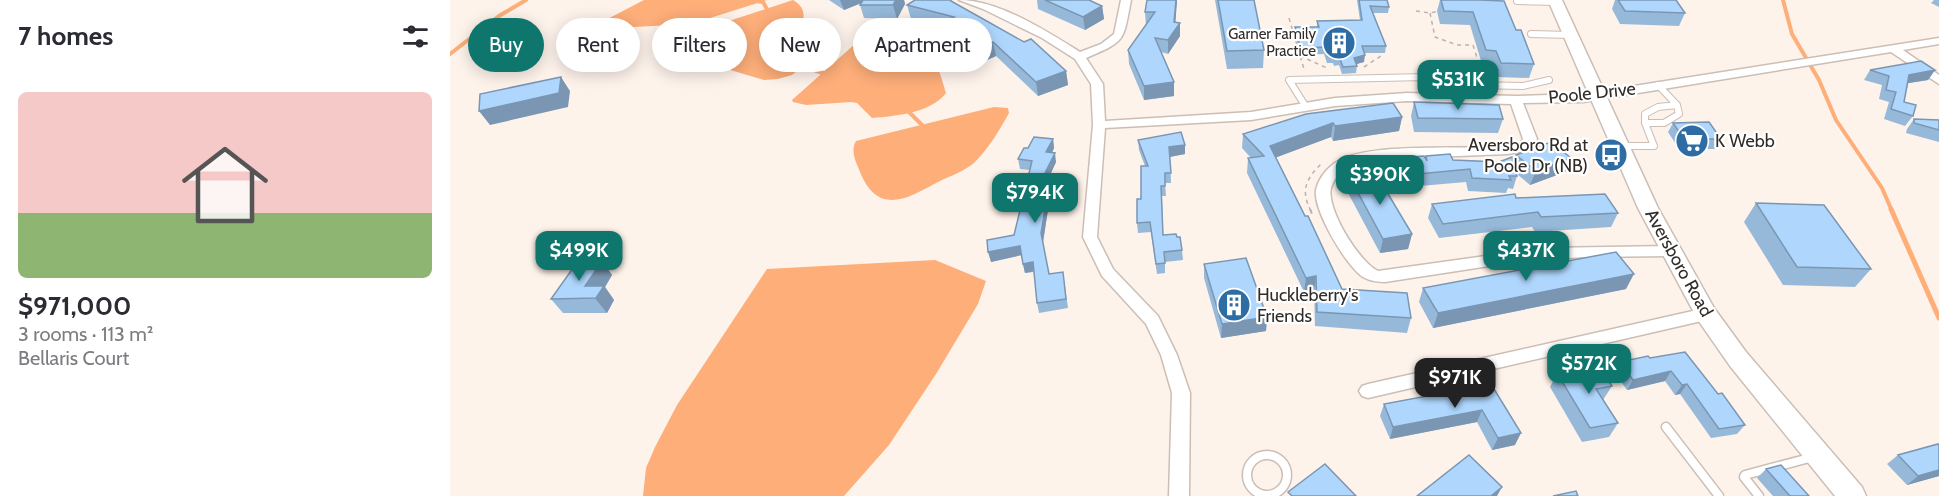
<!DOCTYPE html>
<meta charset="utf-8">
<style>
body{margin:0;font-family:Cabin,sans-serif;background:#f7f7f7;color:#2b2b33;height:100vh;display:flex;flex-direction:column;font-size:22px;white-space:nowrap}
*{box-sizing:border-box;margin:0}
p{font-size:20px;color:#7c7c81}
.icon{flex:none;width:33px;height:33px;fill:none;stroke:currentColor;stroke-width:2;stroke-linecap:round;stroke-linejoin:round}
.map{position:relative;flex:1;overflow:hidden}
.side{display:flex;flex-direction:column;background:#fff;width:450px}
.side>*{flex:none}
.hud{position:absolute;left:18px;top:18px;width:570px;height:54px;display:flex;gap:12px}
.price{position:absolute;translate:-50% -51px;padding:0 14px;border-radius:12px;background:#0f766e;color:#fff;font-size:20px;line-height:39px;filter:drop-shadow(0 2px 3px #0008)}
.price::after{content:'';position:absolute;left:50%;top:36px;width:18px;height:14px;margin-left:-9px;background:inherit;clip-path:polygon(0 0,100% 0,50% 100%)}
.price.active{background:#222;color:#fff}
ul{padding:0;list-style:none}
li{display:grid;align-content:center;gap:12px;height:318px;padding:0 18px}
li span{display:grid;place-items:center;height:186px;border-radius:9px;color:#555}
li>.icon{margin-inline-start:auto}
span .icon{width:108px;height:108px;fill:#fffc;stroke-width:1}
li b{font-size:26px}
h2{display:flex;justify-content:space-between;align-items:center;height:72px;padding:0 18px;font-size:26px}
.tag{padding:0 21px;border-radius:27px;background:#fff;box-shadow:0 3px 15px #0003;font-size:21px;line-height:54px}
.tag.active{background:#0f766e;color:#fff}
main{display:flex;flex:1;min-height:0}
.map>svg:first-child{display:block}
.water{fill:#fdae79}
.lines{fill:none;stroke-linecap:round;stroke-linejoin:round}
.stream-far1{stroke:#fdae79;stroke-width:4}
.stream{stroke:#fdae79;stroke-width:5}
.lane-far1-casing{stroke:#cbbeb5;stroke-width:8}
.lane-casing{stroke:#cbbeb5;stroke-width:11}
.street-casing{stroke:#cbbeb5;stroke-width:3}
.secondary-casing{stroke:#cbbeb5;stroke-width:3}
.path-far1{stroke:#bcb2ac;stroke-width:1.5;stroke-dasharray:4 4;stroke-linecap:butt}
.path{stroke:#bcb2ac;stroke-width:2;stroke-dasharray:5 5;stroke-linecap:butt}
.lane-far1{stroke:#fff;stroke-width:6}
.lane{stroke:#fff;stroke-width:8}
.street{fill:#fff;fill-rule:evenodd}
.secondary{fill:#fff;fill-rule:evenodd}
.wall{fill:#96b9da}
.shaded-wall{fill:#7a96b2}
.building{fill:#afd7fe;stroke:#7a96b2;stroke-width:1.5}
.labels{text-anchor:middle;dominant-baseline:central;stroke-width:4.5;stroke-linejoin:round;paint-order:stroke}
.far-poi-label{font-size:15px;fill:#312c28;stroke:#fff;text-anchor:end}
.street-label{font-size:18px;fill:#312c28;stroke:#fff}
.poi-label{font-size:18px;fill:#312c28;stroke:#fff;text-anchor:start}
</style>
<main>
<section class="side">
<h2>7 homes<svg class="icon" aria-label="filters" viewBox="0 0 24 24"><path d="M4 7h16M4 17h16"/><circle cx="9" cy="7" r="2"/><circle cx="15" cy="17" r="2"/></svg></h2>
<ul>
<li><span style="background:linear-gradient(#f6c9c9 65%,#8fb573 0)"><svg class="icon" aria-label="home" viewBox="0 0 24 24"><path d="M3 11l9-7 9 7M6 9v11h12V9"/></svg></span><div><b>$971,000</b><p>3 rooms · 113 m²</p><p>Bellaris Court</p></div></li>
</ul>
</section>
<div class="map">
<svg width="1489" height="496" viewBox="0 0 1489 496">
<rect width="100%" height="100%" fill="#fef3eb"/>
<path class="water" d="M194,0H317L241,24L146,29L144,26Z
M343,0C362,11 351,26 344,41L346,45L364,54L353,66L342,75L328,79L314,80L233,56C227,51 226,44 230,37Z
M435,42C480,45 484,50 496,93C481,113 446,116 422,118L407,103L401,102L356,105L343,102L342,100L406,43Z
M544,107L558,108L559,113C549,131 539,148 525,162C515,171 500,176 488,182C457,199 428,216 410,172C406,162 400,151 406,141Z
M485,260L536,281L528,304L486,374L439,445L394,496H193L196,468L205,447L227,405L317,269Z"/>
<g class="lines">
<path class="stream-far1" d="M299,0L313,2L319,13
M1333,0L1342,34L1369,80L1386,120L1432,188L1442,211
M0,54L49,16L76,0
M351,63L353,66L378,75
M457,110L472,125L471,131"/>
<path class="stream" d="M1441,209L1489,318"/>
<defs>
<path id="lane-far1" d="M1067,1L1106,2
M1081,34L1121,35
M1208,85L1227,105
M1022,98L1020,85L1073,86L1099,80
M1227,105L1229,114L1214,123H1195V114L1208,107Z
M856,107L839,80L975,77L997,83L1020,85
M1171,146H1204L1195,123"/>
<path id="lane" d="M1216,427L1269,496
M797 475a20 20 0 1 1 40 0a20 20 0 1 1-40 0Z
M1309,496L1294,477L1295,475L1363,457"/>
<path id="street" d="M509,0C549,0 596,31 630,52L651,44L664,34L671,0H681C673,42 676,41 636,58L653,84L655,121L801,112L885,98L957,93L1066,96L1133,94L1489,38V44L1453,50L1489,75V84L1441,52L1133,102L1073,103L1087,139L1079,150L1058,154L910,160C898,166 885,174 881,188C876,209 909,262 928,271L1093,248L1220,246L1225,247L1228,251L1225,255L1220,256L1135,257L1072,261L935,282C928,282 920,281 913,277C896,266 863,210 866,190C868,181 874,172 881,166C911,138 1023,153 1070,144L1073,139L1061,104L957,101L885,106L801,120L655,128L647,237L663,269L708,316L727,355L740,393L739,496H719L722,393L711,355L696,324L652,276L633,237L643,125L641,84L625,59L592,38L533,9Z
M1256,308L1262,310L1264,314L1262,318L1256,320L918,398L912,396L909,391L912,386L918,384Z"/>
<path id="secondary" d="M1098,0H1112L1208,208L1264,308L1296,352L1412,487L1416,496H1385L1280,366L1248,320L1188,208Z"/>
</defs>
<use href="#lane-far1" class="lane-far1-casing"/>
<use href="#lane" class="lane-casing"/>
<use href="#street" class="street-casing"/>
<use href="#secondary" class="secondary-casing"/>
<path class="path-far1" d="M966,11L980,13L990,11
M980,13L985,37L1007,45H1023L1033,76
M839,18L854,69
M850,56L877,68
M914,67L934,54
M861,211C850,190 856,179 872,163"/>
<path class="path" d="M860,209L862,214"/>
<use href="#lane-far1" class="lane-far1"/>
<use href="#lane" class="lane"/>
<use href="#street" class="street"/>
<use href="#secondary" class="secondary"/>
</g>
<path class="wall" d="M379,0H454L455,4L447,19L414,18L410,5L411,3L394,10Z
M587,0H639L652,6L654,19L635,30L588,9Z
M727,0L725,22L730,36L718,54L711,52L724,82V96L694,100L679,64L678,50L696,26L695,12Z
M765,0H804L814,50L813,68L777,69Z
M907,0H937L939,7L938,13H923L936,46L935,53H914V62L906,64L907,66L906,73L892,74L889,65L884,66L883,63H877L874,54L850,55L845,34V27H867V21L910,20Z
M990,0H1030L1066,30L1084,64L1079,78L1046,77L1042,64H1032L1020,25L990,24L987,11Z
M1165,0H1168L1235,13L1229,26L1170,24L1162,9Z
M1484,0H1489V7L1481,3Z
M505,3L616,71L618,85L588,96L546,56L537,60L496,36L494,27L461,19L457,5Z
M1420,70H1485L1478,80L1458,83L1454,102L1463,116L1455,126L1434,119L1439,102L1429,99L1432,85L1414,80Z
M964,102L1053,119L1048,133L964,132L961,116Z
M856,114L952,117L949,131L883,141L881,137L826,157L892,289L961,318L957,333L865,326L864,291L854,292L797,173L798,158H801L792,148L793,134Z
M1464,119L1489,120V142L1456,133L1457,129Z
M1223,123L1271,139L1266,149H1229L1218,132Z
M603,139L604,148L602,153L606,162L600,175L602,184L593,242L599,274L613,272L618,308L589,313L587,303L584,272L575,273L571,255L541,262L564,235L580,170L570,169L568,159L578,148Z
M688,140L735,145V154L720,157L721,183H715L716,196H712L713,235L727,237L732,250L733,260L715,262V273L707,274L701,232L688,233L687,223L695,166L689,150Z
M1066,155L1121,158L1115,172L1080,185L1067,174V176L1063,189L1058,188L1056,193L1018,191L1016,182L935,189L962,234L958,249L930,253L897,191L899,176L925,172L928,159L975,158L976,156L1003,160L1063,162Z
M1066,198L1168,213L1161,227L1085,232L1082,227L989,238L978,218L982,204Z
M1306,203L1421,269L1405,287L1333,285L1294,222Z
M152,261L162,275L155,287L164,300L157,313H113L101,299Z
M754,264L817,317L816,331L771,338L754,278Z
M973,288L1176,289L983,328L969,302Z
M1200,358L1268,394L1295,425L1287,434L1261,438L1230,394L1225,395L1215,381L1177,390L1164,372L1170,362Z
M1107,373L1162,386L1153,400L1168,423L1159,437L1132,442L1100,387Z
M1041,384L1065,445L1042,450L1027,422L940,439L930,416L934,404Z
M1489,446V476L1457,485L1437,464L1448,455Z
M1316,469L1359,496H1323L1307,478Z"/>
<path class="shaded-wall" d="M390,0H419L394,10Z
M446,0H454L455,4L447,19L443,5Z
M726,0H727L725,30L730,23V36L718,54V40L724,22Z
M652,6L654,19L635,30L633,17Z
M543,42L546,56L537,60L534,46Z
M915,55L914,62L903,65L904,58Z
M1485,70L1478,80L1453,84L1459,75Z
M616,71L618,85L588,96L586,82Z
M111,77L120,91L118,107L40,125L29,111Z
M724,82V96L694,100V86Z
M952,117L949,131L883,141L885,126Z
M883,123L881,137L819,160L820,146Z
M603,139L604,148L598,161L596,152Z
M735,145V154L719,157V147Z
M605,153L606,162L596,184L594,175Z
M1121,158L1115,172L1080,185L1086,171Z
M601,175L602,184L593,242L591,233Z
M962,234L958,249L930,253L933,239Z
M570,246L572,255L541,262L538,252Z
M152,261L162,275L155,287L164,300L157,313L135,286Z
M583,262L585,271L575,273L573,264Z
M1184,274L1176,289L983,328L988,313Z
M866,276L864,291L854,292L856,278Z
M817,317L816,331L771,338L772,324Z
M1221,371L1215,381L1177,390L1183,380Z
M1237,384L1230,394L1225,395L1232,385Z
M1032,410L1027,422L940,439L943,427Z
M1071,433L1065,445L1042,450L1048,438Z
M1489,470V476L1457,485L1468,476Z
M1052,487L1047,496H1041Z"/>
<path class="building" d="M413,0H446L443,5H410Z
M465,0H501V1L574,42L581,39L616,71L586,82L543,42L534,46L493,22L504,17L457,5Z
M595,0H639L652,6L633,17Z
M697,0H726L724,22L730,23L718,40L705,38L724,82L694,86L678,50L705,12H695Z
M768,0H804L814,50L777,51Z
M909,0H937L939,7L920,6L936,46H912L915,55L904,58L907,66L893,67L890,59H885L884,56H878L875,47L851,48L845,27H869L867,21L912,20Z
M991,0H1030L1054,1L1066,30H1071L1084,64L1051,63L1046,51L1036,50L1023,12L994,11Z
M1168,0H1226L1235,13L1175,11Z
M1471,61L1485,70L1459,75L1454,102L1466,105L1463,116L1441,109L1446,92L1436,90L1439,76L1420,70Z
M111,77L109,93L29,111L30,94Z
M964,102L1049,105L1053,119L968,118Z
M943,103L952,117L885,126L883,123L820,146L855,216H858L892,289L957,293L961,318L867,312L866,276L856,278L798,158L814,156L793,134L856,114Z
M1464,119L1489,120V130L1464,123Z
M1259,122L1271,139H1234L1223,123Z
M731,132L735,145L719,147L721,173H715V186H711L713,235L726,234L727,237H730L732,250L714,252L715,263L706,264L700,222L687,223V199H691V166H698L688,140Z
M584,137L603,139L596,152L605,153L594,175H601L591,233L599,274L613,272L616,299L587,303L583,262L573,264L570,246L538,252L537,240L564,235L582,161L568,159L574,148H578Z
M1101,142L1121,158L1086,171L1066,155Z
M1000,154L1003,160L1049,162L1062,157L1067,176H1059L1061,180L1022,178L1020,169L936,177L928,159L974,156L977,161L976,156Z
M925,172L962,234L933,239L899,176Z
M1065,194L1066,198L1155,194L1168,213L1091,217L1088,212L993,224L982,204Z
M1306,203L1374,205L1421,269L1347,267Z
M1166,252L1184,274L988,313L973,288Z
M796,258L817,317L772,324L754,264Z
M128,261H152L135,286H154L146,298L101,299Z
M1235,352L1268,394L1272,393L1295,425L1269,429L1237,384L1232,385L1221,371L1183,380L1170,362L1198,356L1200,358Z
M1149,366L1162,386L1146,389L1168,423L1140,428L1107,373Z
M1041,384L1071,433L1048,438L1032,410L943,427L934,404Z
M1488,444L1489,446V470L1468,476L1448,455Z
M1019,455L1052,487L1041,496H967Z
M875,464L906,496H842L838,492Z
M1331,465L1359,496H1340L1316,469Z
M1126,491L1128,496H1103Z"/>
<defs>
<symbol id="building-disc" viewBox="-11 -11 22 22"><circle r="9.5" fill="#2e6da3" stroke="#fff"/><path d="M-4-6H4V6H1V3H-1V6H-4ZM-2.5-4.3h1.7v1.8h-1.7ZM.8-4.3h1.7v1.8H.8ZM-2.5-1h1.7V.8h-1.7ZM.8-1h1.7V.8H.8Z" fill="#fff"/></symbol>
<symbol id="supermarket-disc" viewBox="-11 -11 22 22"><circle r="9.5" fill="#2e6da3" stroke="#fff"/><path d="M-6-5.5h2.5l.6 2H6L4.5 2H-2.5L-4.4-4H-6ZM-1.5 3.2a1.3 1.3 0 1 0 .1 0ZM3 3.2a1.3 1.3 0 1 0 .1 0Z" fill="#fff"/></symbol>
<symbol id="bus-disc" viewBox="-11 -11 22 22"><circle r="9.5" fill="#2e6da3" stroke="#fff"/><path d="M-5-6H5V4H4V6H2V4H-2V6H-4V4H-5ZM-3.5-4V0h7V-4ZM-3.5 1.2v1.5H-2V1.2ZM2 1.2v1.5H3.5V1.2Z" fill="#fff"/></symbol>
</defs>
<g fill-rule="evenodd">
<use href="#building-disc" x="870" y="24" width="38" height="38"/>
<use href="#supermarket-disc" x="1223" y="122" width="38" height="38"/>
<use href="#bus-disc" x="1142" y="136" width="38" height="38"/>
<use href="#building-disc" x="765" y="286" width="38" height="38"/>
</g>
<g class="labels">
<g class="far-poi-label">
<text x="866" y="34">Garner Family<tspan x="866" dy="17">Practice</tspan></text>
</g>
<g class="street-label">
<text transform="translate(1142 93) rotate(-6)">Poole Drive</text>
<text transform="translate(1229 263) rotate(61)">Aversboro Road</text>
</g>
<g class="poi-label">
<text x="1265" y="141">K Webb</text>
<text x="1138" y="145" text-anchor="end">Aversboro Rd at<tspan x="1138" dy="21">Poole Dr (NB)</tspan></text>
<text x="807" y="295">Huckleberry's<tspan x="807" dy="21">Friends</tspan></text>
</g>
</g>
</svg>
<b class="price" style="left:1008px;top:111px">$531K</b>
<b class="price" style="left:930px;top:206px">$390K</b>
<b class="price" style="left:585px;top:224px">$794K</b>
<b class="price" style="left:129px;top:282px">$499K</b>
<b class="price" style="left:1076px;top:282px">$437K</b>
<b class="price" style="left:1139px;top:395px">$572K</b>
<b class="price active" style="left:1005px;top:409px">$971K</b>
<div class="hud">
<a class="tag active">Buy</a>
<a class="tag">Rent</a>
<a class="tag">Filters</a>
<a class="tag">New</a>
<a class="tag">Apartment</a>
</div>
</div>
</main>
